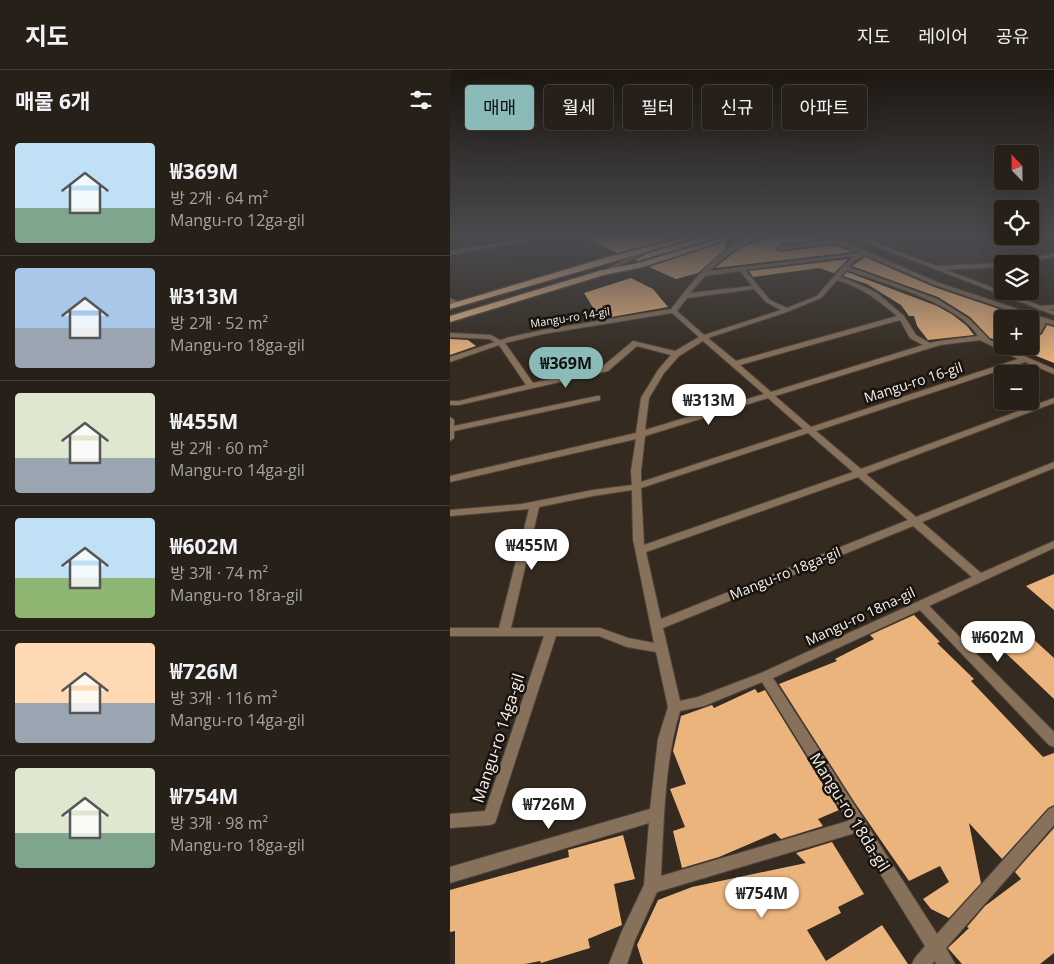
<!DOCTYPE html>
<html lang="ko">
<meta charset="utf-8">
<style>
body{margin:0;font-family:"Open Sans","Noto Sans KR",sans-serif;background:#332d25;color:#f1f3f6;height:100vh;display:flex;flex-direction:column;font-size:19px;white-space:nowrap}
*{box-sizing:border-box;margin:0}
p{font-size:16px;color:#a4a3a2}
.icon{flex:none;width:28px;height:28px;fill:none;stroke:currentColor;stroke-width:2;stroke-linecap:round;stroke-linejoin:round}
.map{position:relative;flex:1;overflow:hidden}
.panel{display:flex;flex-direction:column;background:#272018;width:450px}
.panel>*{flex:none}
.banner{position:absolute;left:15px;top:15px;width:475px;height:45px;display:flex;gap:10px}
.needle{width:32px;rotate:338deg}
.buttons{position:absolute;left:544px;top:75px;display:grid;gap:10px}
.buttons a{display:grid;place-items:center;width:45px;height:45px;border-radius:5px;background:#272018;box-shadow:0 5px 20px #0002,0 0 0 1px #433e37;font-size:25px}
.price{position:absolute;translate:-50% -42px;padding:0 11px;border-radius:18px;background:#fff;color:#222;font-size:16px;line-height:32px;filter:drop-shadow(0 1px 2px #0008)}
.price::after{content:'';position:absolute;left:50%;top:30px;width:15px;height:11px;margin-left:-8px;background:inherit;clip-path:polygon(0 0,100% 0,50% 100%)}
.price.on{background:#8bbbb9;color:#111}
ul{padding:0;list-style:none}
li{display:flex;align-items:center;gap:15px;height:125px;padding:0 15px}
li+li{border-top:1px solid #433e37}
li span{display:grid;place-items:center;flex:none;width:140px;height:100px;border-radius:5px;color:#555}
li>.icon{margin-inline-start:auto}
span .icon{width:60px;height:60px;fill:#fffc;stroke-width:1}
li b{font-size:21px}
h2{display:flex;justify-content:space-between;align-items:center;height:60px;padding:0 15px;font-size:21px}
.pill{padding:0 18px;border-radius:5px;background:#272018;box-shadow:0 5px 20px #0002,0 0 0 1px #433e37;font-size:18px;line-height:45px}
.pill.on{background:#8bbbb9;color:#111}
header{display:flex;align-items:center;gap:30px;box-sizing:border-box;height:70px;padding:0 25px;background:#272018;border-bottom:1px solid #433e37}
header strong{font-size:24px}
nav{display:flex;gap:28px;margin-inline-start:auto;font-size:18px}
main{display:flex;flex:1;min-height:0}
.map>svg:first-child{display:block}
.building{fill:#ebb47d}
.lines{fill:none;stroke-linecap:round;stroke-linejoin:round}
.lane-casing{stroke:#4f463c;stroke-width:2}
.street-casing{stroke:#4f463c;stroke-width:2}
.primary-casing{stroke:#4f463c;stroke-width:3}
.lane{fill:#88715b;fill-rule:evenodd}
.street{fill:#88715b;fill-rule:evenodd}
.primary{fill:#e5b688;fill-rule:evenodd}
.labels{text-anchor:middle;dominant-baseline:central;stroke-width:5;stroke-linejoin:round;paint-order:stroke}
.far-street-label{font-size:11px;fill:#f8f1ea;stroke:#18130f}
.street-label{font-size:14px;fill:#f8f1ea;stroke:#18130f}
.near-street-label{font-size:16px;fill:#f8f1ea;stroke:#18130f}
</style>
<header>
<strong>지도</strong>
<nav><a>지도</a><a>레이어</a><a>공유</a></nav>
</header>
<main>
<section class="panel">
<h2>매물 6개<svg class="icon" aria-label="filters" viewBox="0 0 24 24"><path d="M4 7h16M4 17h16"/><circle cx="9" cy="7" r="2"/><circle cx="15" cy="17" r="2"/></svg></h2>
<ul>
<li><span style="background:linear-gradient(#bfe0f5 65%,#7fa58c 0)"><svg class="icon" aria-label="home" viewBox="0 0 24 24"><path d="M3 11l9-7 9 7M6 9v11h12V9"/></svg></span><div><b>₩369M</b><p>방 2개 · 64 m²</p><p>Mangu-ro 12ga-gil</p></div></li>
<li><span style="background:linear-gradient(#a9c7e8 60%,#9aa5b1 0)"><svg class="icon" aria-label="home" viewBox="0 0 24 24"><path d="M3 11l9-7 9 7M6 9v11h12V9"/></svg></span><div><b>₩313M</b><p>방 2개 · 52 m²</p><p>Mangu-ro 18ga-gil</p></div></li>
<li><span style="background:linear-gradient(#dfe7d0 65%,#9aa5b1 0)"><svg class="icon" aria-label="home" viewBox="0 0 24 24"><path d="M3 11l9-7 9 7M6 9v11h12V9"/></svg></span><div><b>₩455M</b><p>방 2개 · 60 m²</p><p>Mangu-ro 14ga-gil</p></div></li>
<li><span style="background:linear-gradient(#bfe0f5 60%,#8fb573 0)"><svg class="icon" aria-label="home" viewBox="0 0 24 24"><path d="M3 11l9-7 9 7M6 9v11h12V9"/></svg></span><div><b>₩602M</b><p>방 3개 · 74 m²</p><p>Mangu-ro 18ra-gil</p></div></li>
<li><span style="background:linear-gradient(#ffd9b3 60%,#9aa5b1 0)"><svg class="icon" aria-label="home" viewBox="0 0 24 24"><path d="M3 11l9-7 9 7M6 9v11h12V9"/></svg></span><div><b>₩726M</b><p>방 3개 · 116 m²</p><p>Mangu-ro 14ga-gil</p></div></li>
<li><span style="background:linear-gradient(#dfe7d0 65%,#7fa58c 0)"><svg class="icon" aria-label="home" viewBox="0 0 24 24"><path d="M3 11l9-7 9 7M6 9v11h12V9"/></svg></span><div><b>₩754M</b><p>방 3개 · 98 m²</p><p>Mangu-ro 18ga-gil</p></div></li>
</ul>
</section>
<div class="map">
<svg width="604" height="894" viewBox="0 0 604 894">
<rect width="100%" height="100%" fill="#342a20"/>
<path class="building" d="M138,169H222L168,183Z
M243,169H263L188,191L185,190L198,183Z
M318,169H370L330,174L325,179L330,182L384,175L403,182L265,198L281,185L295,176Z
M275,172L276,179L248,203L226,209L199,197Z
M415,187L484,217L578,249H552V272L540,268L520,247L488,227L402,196Z
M398,189L384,203L369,198L303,207L299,201Z
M397,202L487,236L503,245L517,256L524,265L478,270L467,256L464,246H459L451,235L417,214L393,206Z
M181,208L203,219L218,237L150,249L134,223Z
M597,255L604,257V293L579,283L582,276L580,272L592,264Z
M0,269L18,270L26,276L0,285Z
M604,504V540L576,516Z
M464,545L490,572L487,573L524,609L521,611L593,687L604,683V735L598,738L552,789L519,753L531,813L499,848L481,839L473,829L499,812L490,796L459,811L405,733L329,614L387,591L385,589L424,569L420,565Z
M569,556L604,588V629L541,569Z
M305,619L308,623L315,620L389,740L368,749L373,756L331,769L325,763L269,787L232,798L223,761L235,757L220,719L236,714L223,681L231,646L262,635L264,638Z
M604,758V883L590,894H512L498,878L519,858L517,857L535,836L571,809L565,802Z
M173,765L185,809L164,814L172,855L138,869L140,878L91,893L90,891L75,894H5V861L0,862V820L119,787L118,780Z
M382,772L414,824L388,837L391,843L357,860L376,891L432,855L458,894H193L187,875L208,830L242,817L356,793L346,783Z"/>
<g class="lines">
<defs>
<path id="lane" d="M387,169L389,170V172L330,180L327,178L330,176Z
M195,179L198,181L197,182L154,204L149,203Z
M604,183V187L568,194H555Z
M552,193L554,194H552V197L486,200L483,198L486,196Z
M0,228L10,233L11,234L8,236L0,233Z
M604,235V239L590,240L587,238L590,236Z
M0,263L41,265L55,273L51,275L39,269L0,267Z"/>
<path id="street" d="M72,169H85L0,185V181Z
M296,169H303L280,183L259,201L410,183L380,169H388L489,213L604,251V255L596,253L591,262L580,270V265L586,260L590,251L485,215L415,185L404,191L399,197L487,229L519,249L540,270L568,283L571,280L572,276H580L579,281L574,286L604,299V304L575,292L366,361L411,399L604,328V333L416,404L466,447L604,392V398L472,452L531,503L604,471V478L479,536L604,662V677L599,675L470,540L323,608L487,864L599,739L604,737V755L496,878L505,894H486L485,891L482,894H462L465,888L475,876L405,763L207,822L185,870L177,894H159L172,861L194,815L199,753L0,813V797L200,739L208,669L218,637L206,582L177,577L149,566H106L45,753L40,755L0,758V744L35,741L94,566H0V558H49L79,439L0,446V440L72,434L143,420L182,415L181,401L186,369L0,412V406L186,363L191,328L208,300L221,285L187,276L158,301L9,335H0V331H9L76,315L49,275L0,292V287L60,267L93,260L221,239C242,212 263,184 296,169ZM404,186L393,196L367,226L337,238L320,230L295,200ZM397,200C432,213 509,233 528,266L489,271L480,273L466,265L454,246L427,223L404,212L390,207ZM290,201L302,216L240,223L255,206ZM387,210C414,219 427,229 447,246L286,291L258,268L334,243L371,228ZM304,219L316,232L331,240L254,265L227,241L237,228ZM222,243L249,267L225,281L183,271L152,297L83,313L55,273L93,264ZM450,250L460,268L473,275L321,322L290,295ZM530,270L568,289L361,357L325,326L490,275ZM253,271L314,324L195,360L199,328L214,303L229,286ZM318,328L353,359L191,412V401L195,366ZM358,363L403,402L194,475L191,418ZM408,407L458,450L211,549L196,482ZM182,420L183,469L204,573L178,568L150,558H61L89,437L143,426ZM463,456L522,507L311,603L248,627L230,631L213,558ZM312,612L398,751L211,806C214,751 214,694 230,641L254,636Z
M407,169H415L604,241V245Z
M147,326H150V330L4,361V368L0,371V347L4,350V356Z"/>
<path id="primary" d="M230,169H241L0,239V234L158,187Z
M269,169H279L193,197L154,205L0,252V246L149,201L188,193Z"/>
</defs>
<use href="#lane" class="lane-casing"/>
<use href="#street" class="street-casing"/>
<use href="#primary" class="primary-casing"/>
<use href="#lane" class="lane"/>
<use href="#street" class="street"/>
<use href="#primary" class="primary"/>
</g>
<linearGradient id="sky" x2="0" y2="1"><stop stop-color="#1d1712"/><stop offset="0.57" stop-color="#4a4a4e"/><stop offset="1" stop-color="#4a4a4e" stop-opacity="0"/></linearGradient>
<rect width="604" height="294" fill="url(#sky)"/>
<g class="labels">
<g class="far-street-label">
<text transform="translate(120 247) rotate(-9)">Mangu-ro 14-gil</text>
</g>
<g class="street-label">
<text transform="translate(463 312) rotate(-18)">Mangu-ro 16-gil</text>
<text transform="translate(335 503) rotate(-22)">Mangu-ro 18ga-gil</text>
<text transform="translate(410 546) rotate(-25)">Mangu-ro 18na-gil</text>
</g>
<g class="near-street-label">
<text transform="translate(48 668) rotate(-72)">Mangu-ro 14ga-gil</text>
<text transform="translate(400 742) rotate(58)">Mangu-ro 18da-gil</text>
</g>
</g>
</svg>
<div class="buttons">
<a><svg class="needle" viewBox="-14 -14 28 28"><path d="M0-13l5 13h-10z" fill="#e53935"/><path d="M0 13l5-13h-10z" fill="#a4a3a2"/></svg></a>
<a><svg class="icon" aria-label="locate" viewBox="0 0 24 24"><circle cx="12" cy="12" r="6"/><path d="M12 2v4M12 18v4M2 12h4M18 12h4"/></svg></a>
<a><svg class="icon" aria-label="layers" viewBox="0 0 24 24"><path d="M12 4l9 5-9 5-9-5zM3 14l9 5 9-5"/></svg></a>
<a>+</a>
<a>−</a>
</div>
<b class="price on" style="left:116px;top:319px">₩369M</b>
<b class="price" style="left:259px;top:356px">₩313M</b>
<b class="price" style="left:82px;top:501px">₩455M</b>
<b class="price" style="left:548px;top:593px">₩602M</b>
<b class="price" style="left:99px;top:760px">₩726M</b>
<b class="price" style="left:312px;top:849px">₩754M</b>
<div class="banner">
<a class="pill on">매매</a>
<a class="pill">월세</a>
<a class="pill">필터</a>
<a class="pill">신규</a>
<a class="pill">아파트</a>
</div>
</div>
</main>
